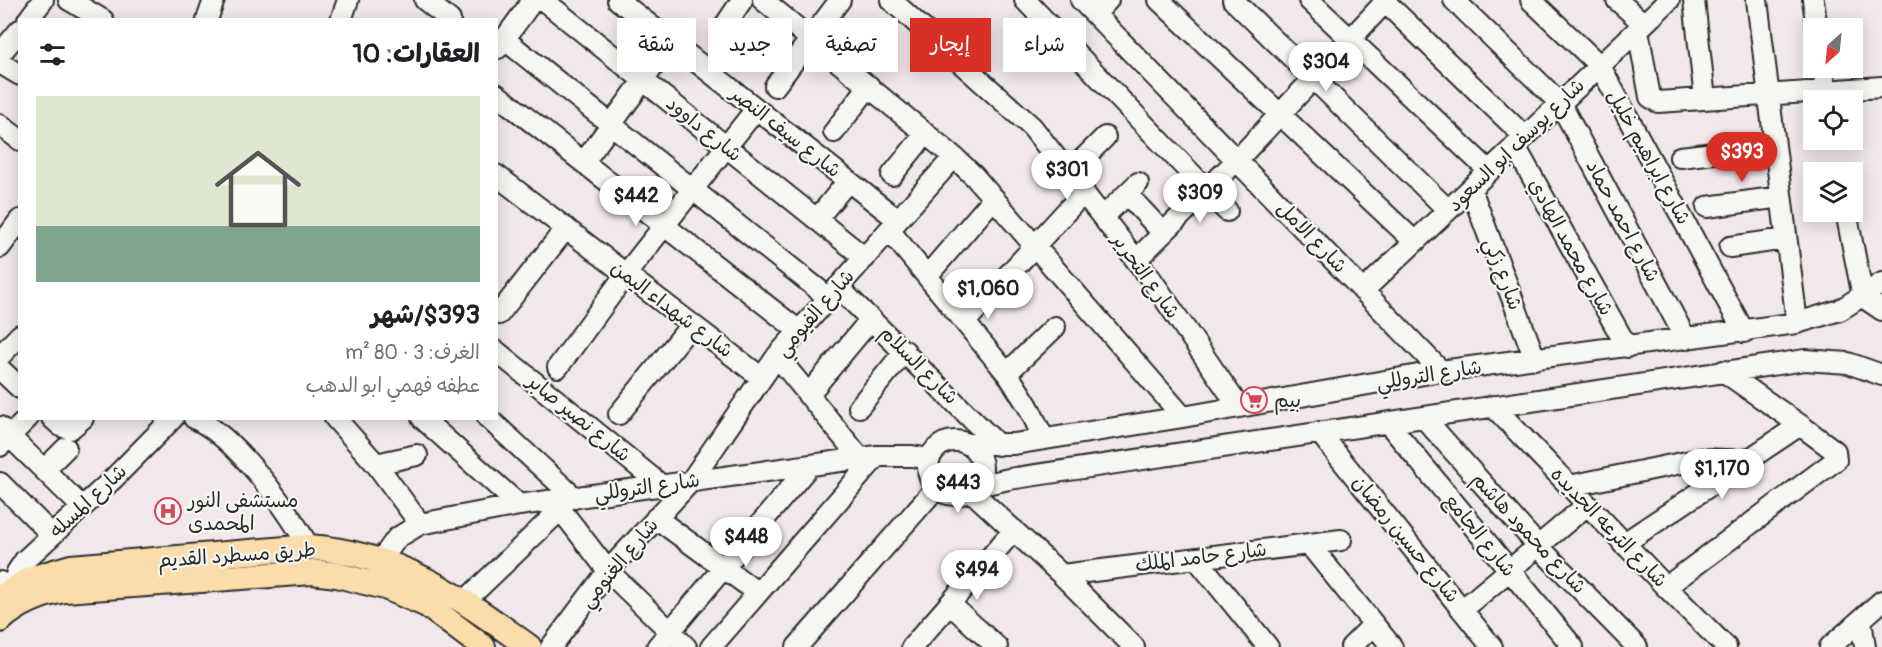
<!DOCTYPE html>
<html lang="ar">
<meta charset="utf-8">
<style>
body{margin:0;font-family:Pangolin,"Playpen Sans Arabic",sans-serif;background:#f6f6f6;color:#202124;direction:rtl;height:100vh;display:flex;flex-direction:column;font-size:22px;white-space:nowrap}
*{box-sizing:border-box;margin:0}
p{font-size:20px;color:#757577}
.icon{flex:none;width:33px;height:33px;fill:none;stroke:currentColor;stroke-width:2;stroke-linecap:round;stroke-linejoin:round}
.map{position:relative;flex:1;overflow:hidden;direction:ltr}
.panel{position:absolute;left:18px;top:18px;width:480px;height:402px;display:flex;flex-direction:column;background:#fff;border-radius:0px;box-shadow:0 3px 15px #0003;direction:rtl}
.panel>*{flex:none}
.top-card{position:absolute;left:516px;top:18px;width:570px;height:54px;direction:rtl;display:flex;gap:12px}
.needle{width:39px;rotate:207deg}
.controls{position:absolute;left:1803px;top:18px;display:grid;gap:12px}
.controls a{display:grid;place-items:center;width:60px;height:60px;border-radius:0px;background:#fff;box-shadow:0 3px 15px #0003;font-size:30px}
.price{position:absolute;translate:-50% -51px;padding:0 14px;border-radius:21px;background:#fff;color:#222;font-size:20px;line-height:39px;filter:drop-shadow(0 2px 3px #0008)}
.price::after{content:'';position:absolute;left:50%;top:36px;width:18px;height:14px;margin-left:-9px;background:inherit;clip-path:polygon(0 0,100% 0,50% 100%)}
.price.current{background:#d93025;color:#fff}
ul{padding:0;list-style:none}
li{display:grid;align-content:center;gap:12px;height:318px;padding:0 18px}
li span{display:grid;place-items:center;height:186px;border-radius:0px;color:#555}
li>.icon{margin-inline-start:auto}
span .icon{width:108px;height:108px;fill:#fffc;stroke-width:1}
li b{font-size:26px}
h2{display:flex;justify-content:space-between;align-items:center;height:72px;padding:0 18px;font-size:26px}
.chip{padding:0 21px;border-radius:0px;background:#fff;box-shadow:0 3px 15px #0003;font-size:21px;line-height:54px}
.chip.current{background:#d93025;color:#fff}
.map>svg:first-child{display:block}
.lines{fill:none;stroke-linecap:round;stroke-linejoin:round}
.minor-casing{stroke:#2b2b2b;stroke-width:24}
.major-casing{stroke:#2b2b2b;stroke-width:28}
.minor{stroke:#f6f6f2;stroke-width:20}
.major{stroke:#fbddab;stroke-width:24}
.labels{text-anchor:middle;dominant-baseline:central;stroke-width:4.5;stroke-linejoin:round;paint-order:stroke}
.street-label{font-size:20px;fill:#2b2b2b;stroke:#f6f6f2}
.poi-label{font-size:20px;fill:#2b2b2b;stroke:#f6f6f2;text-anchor:start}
</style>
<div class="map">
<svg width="1882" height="647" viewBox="0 0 1882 647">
<rect width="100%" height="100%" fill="#f2e8eb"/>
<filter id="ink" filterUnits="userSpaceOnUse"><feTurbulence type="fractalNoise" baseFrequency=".0167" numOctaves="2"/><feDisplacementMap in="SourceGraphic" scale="12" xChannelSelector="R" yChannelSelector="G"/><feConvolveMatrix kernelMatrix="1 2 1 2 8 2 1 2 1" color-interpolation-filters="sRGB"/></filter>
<g filter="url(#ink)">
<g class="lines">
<defs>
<path id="minor" d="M69,0L103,20
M425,0L450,20
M543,0L865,258
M618,0L898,220
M763,0L954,157L974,176L1183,417
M891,0L1032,127L1151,279L1239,407
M1025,0L1227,211
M1081,0L1441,371
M1159,0L1415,242
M1233,0L1448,210
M1309,0L1489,171
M1383,0L1525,137
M1454,0L1560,103L1686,339
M1531,0L1600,66L1744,332
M1617,0L1644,24
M1694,0L1705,99
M1757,0L1797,323
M1813,0L1817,28
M1095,14L1108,0
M28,20L43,0
M207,20L214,0
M341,20L348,0
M726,24L742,0
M1638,30L1650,97L1658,102L1882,87
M504,39L829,298
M498,48L533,0
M0,54L20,30
M0,63L20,75
M1823,68L1826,91
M775,86L840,0
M496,94L799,331
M0,125L20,140
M834,132L869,86
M1515,146L1627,347
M1680,157L1775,146
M584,162L671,42
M1069,173L1105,137
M496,175L762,378
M892,175L926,133
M1471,189L1535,359
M1127,194L1163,233
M1707,207L1781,197
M1846,212L1863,297L1882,310
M1103,217L1138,183
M817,219L848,181
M889,230L1009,376L1028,406L1044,439
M0,247L20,220
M1730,247L1786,239
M1136,260L1237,160L1387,0
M927,276L994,198
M838,287L998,445
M1363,291L1669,0
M499,314L566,228
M965,322L1084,192
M496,351L661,485
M0,356L20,335
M777,356L860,458
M558,367L626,274L756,109
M0,369L20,388
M1007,373L1055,327
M808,395L871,319
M1493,406L1666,587L1726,647
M859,407L905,351
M619,414L692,324
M52,418L61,426L70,429L83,418
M194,418C237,438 285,506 309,547
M335,418L376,464L420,524
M422,418L519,505
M488,418L575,498
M1424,418L1538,546L1637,647
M1388,423L1573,647
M0,427L82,507
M1319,432L1492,647
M928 468a27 27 0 1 1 54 0a27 27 0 1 1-54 0Z
M969,444H1014L1183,417L1441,371L1797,323L1840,310L1882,283
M0,446L28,418
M376,464L417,455
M44,470L66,448
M0,483L52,535
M977,486L1009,479L1805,360L1848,363L1882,375
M1569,486L1701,459L1747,461
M971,491L1062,575L1134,647
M554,501L608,571L686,647
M656,518L758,593
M1309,544L1392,647
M1623,544L1800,425
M1196,558L1268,647
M381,560L397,538L420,524L519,505L877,456H912L929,459
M1062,575L1341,540
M0,582L12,590L17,572L25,560L112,480L173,418
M1666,587L1836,460L1835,451L1800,425L1723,371
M464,602L561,509
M950,604L997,647
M1462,610L1587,505
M1861,621L1865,647
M551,647L608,571L691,481L777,356L954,157
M657,647L809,466
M711,647L877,456
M797,647L936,488
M912,647L1014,530
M1351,647L1373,625
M1830,647L1882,601"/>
<path id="major" d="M0,598L30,579L71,567L309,547C399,554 458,595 529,647
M0,620C19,603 41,594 65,590L312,572L337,575L385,587L427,605L483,647"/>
</defs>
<use href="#minor" class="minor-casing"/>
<use href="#major" class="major-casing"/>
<use href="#minor" class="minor"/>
<use href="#major" class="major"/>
</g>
</g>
<defs>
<symbol id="supermarket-ring" viewBox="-11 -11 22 22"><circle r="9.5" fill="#f6f6f2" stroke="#d1495b" stroke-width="1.5"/><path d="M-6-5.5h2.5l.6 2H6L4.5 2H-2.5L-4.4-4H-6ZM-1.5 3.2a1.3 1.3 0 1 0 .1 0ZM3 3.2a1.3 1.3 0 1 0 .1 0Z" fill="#d1495b"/></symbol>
<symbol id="hospital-ring" viewBox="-11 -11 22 22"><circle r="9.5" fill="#f6f6f2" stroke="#d1495b" stroke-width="1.5"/><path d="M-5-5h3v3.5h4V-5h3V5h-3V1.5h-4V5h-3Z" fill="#d1495b"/></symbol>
</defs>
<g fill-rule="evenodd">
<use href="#supermarket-ring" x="1239" y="385" width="30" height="30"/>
<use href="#hospital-ring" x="153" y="496" width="30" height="30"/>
</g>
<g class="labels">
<g class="street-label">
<text transform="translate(704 129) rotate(39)">شارع داوود</text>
<text transform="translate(786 132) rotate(38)">شارع سيف النصر</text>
<text transform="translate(1516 145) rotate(-44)">شارع يوسف ابو السعود</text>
<text transform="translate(1649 157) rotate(61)">شارع ابراهيم خليل</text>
<text transform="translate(1623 221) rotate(62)">شارع احمد حماد</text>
<text transform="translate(1312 237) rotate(46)">شارع الامل</text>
<text transform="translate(1571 247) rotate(61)">شارع محمد الهادي</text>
<text transform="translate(1503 274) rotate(69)">شارع زكي</text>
<text transform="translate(1146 276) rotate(54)">شارع التحرير</text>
<text transform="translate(672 309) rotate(37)">شارع شهداء اليمن</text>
<text transform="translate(815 313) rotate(-49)">شارع الفيومي</text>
<text transform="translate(919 365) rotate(45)">شارع السلام</text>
<text transform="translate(1429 375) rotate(-9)">شارع التروللي</text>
<text transform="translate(579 418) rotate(39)">شارع نصير صابر</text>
<text transform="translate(647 487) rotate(-8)">شارع التروللي</text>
<text transform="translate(88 501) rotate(-43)">شارع المسله</text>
<text transform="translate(1609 527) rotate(46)">شارع الترعه الجديده</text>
<text transform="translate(1529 533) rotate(47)">شارع محمود هاشم</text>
<text transform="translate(1480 535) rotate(51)">شارع الجامع</text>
<text transform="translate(1406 539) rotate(51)">شارع حسين رمضان</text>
<text transform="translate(237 555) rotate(-4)">طريق مسطرد القديم</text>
<text transform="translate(1201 557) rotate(-7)">شارع حامد الملك</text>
<text transform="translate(619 563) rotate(-50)">شارع الغنومي</text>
</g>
<g class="poi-label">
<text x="1274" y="400">بيم</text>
<text x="188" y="500">مستشفى النور<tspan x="188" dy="23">المحمدى</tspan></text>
</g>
</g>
</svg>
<div class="controls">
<a><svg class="needle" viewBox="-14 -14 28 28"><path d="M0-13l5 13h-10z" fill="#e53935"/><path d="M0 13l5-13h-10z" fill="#757577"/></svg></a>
<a><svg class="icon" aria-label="locate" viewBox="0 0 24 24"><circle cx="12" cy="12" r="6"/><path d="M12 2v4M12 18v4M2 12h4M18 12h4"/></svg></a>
<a><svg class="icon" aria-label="layers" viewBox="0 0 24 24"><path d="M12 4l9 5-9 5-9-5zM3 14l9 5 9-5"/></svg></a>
</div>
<b class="price" style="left:1326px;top:93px">$304</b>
<b class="price current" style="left:1742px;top:183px">$393</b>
<b class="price" style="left:1067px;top:201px">$301</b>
<b class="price" style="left:1200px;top:224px">$309</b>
<b class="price" style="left:636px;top:227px">$442</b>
<b class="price" style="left:988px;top:320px">$1,060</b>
<b class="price" style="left:1722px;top:500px">$1,170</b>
<b class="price" style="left:958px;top:514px">$443</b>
<b class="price" style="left:746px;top:568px">$448</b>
<b class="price" style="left:977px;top:601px">$494</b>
<div class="top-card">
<a class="chip">شراء</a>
<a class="chip current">إيجار</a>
<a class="chip">تصفية</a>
<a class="chip">جديد</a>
<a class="chip">شقة</a>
</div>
<section class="panel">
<h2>العقارات: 10<svg class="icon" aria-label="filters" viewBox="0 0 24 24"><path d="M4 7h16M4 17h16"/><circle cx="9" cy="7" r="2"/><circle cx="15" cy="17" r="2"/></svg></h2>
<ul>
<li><span style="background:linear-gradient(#dfe7d0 70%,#7fa58c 0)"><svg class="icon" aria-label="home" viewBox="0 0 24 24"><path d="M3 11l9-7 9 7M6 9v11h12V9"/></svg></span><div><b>$393/شهر</b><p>الغرف: 3 · 80 m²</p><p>عطفه فهمي ابو الدهب</p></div></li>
</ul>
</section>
</div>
